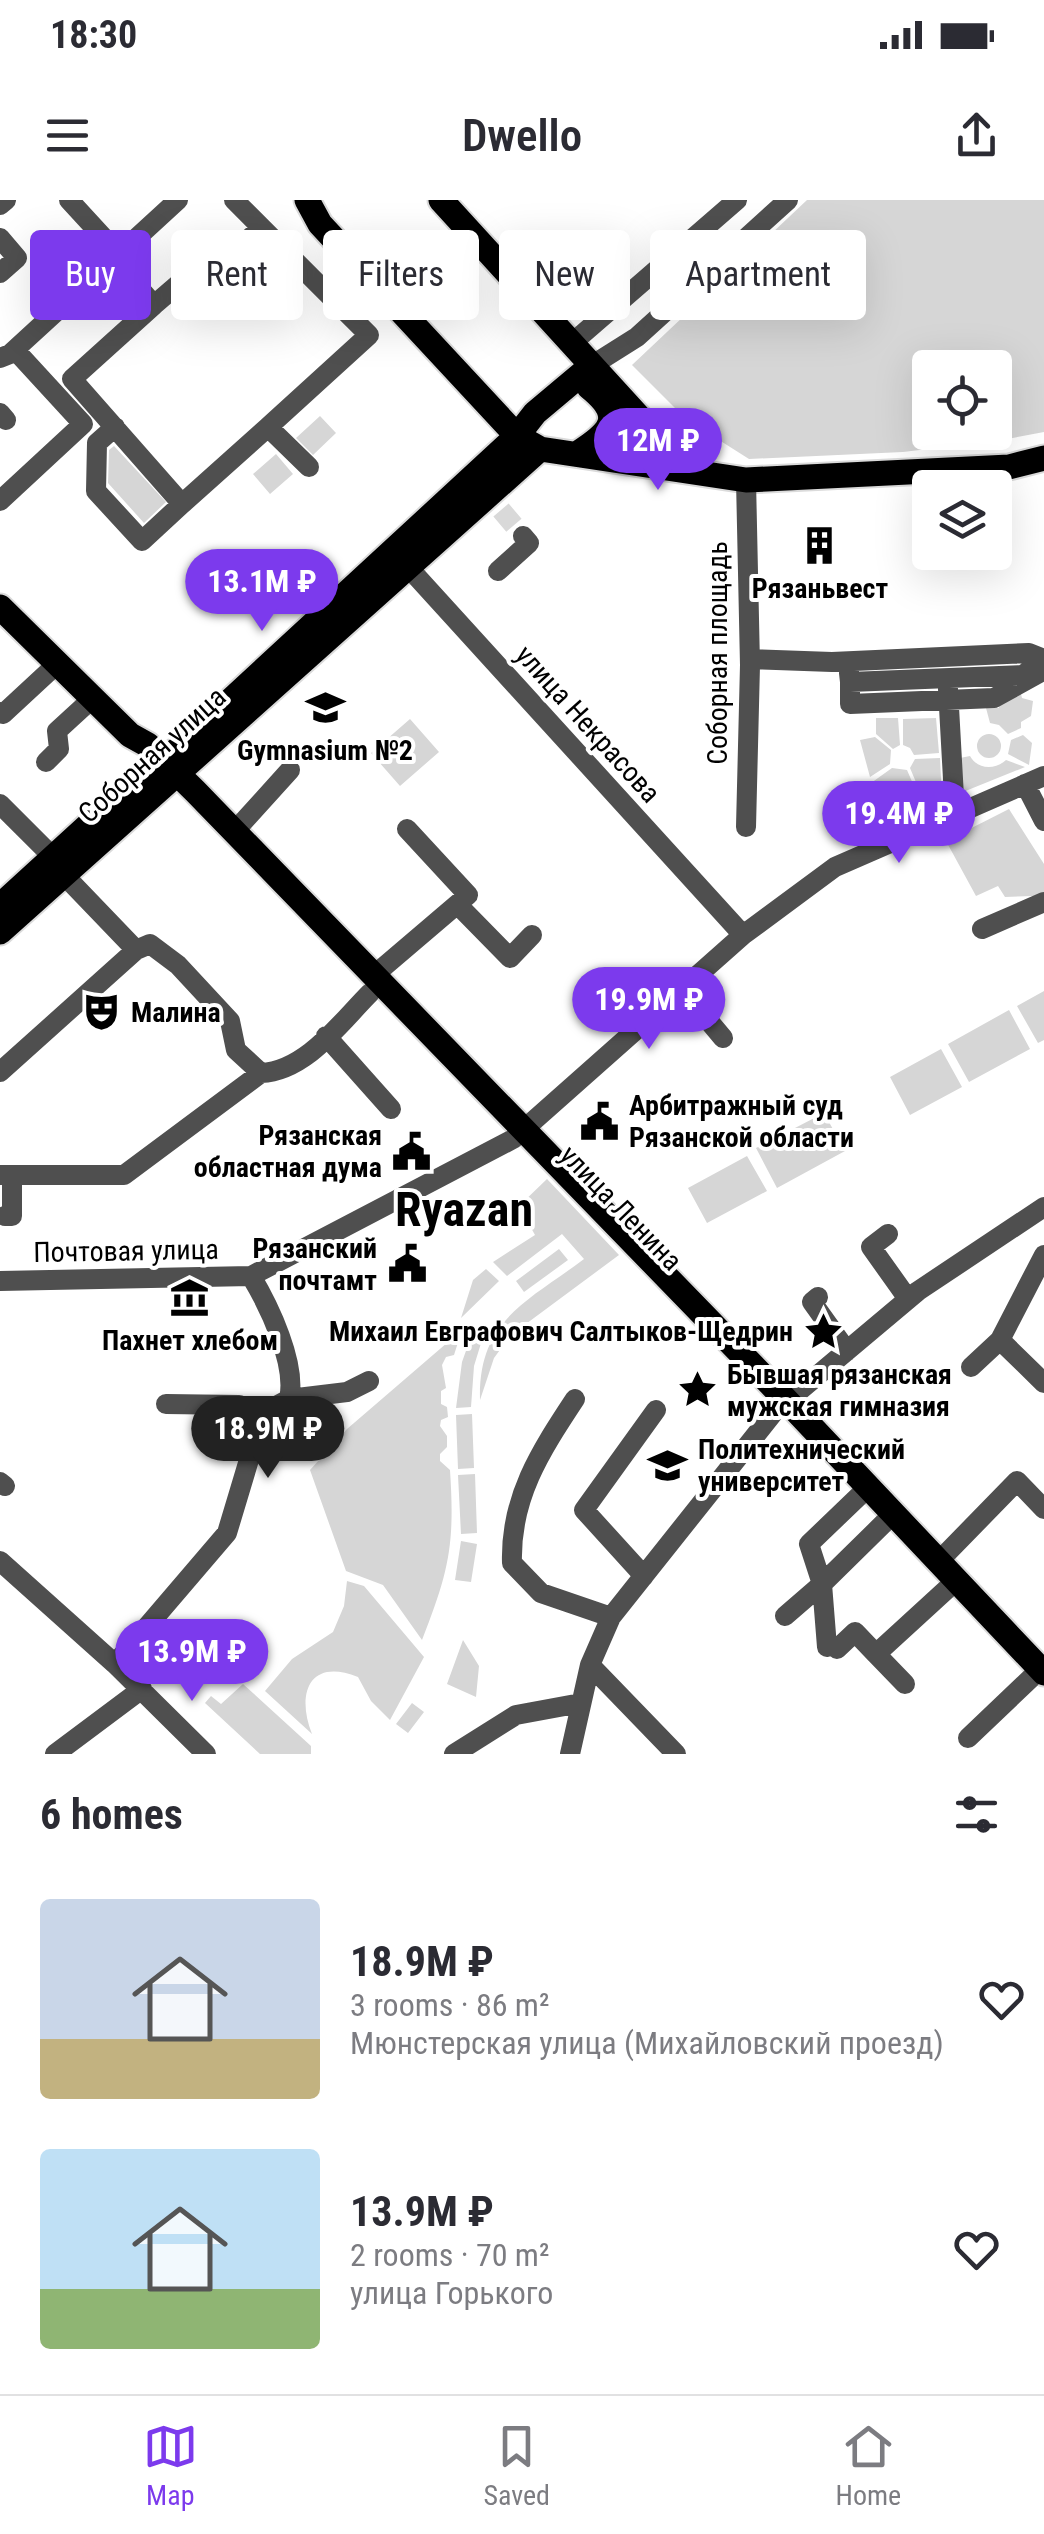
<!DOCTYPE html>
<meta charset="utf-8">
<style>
body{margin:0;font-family:"Roboto Condensed",sans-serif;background:#f2f2f3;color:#2b2b33;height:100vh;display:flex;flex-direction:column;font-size:38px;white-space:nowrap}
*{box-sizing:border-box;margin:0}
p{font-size:32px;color:#7c7c81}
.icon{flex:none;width:55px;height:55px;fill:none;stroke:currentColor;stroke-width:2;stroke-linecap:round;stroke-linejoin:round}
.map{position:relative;height:1554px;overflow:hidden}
.details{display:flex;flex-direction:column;background:#fff;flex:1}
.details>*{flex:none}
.guide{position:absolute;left:30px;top:30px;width:985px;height:90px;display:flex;gap:20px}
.fabs{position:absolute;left:912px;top:150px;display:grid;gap:20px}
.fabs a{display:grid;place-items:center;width:100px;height:100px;border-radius:10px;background:#fff;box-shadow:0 10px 40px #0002;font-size:50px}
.price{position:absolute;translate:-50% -85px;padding:0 22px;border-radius:35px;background:#7c3aed;color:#fff;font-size:32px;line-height:65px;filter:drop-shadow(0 2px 5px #0008)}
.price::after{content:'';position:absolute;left:50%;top:60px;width:30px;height:22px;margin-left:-15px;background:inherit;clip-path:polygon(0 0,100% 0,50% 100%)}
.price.current{background:#222;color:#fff}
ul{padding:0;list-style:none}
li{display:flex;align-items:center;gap:30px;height:250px;padding:0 40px}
li span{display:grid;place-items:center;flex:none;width:280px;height:200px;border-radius:10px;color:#555}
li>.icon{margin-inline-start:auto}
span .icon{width:120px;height:120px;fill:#fffc;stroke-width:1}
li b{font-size:42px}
h2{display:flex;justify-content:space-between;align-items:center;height:120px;padding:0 40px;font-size:42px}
.tag{padding:0 35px;border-radius:10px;background:#fff;box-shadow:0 10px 40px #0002;font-size:35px;line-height:90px}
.tag.current{background:#7c3aed;color:#fff}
.status{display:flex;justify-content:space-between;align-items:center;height:70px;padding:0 50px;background:#fff;direction:ltr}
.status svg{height:28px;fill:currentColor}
header{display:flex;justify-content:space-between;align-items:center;height:130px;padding:0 40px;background:#fff;font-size:45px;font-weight:600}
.tabs{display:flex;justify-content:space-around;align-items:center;height:140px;border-top:2px solid #e1e1e2;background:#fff;font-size:28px;color:#7c7c81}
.tabs a{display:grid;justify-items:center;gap:5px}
.tabs .current{color:#7c3aed}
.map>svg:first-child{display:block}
.green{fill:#d6d6d6;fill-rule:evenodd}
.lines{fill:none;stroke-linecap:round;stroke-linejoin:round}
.minor-tunnel{stroke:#d9d9d9;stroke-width:20;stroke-dasharray:20 10;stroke-linecap:butt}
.major-casing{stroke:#dbdbdb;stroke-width:29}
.minor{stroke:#4f4f4f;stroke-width:20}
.major{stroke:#000;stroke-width:25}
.labels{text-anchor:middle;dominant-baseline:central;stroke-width:8;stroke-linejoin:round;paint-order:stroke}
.poi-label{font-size:28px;font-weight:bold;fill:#000;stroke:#fff;text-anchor:start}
.street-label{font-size:28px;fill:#000;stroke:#fff}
.town-label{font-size:48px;font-weight:bold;fill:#000;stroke:#fff}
</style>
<div class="status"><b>18:30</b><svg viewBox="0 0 49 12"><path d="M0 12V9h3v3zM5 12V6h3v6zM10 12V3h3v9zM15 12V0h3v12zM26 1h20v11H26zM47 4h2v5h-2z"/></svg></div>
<header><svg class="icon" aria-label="menu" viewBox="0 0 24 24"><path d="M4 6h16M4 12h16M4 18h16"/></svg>Dwello<svg class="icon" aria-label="share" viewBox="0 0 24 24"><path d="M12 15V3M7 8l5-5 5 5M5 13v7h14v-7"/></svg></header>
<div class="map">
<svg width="1044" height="1554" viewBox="0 0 1044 1554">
<rect width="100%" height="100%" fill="#fff"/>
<path class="green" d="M807,0H1044V232L1002,240L903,252L749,259L686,219L632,165ZM930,168H995V232H930Z
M320,216L336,233L313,255L296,238Z
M114,246L166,302L144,323L108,283L109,250Z
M276,254L293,274L270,294L253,274Z
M1019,486L1022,498L1033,501L1031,516L1021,522V528L1008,534L999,525L990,523L986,508H999L997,499Z
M876,518H898L900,545L893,549L876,534Z
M936,518L939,553L914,555L910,548L903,545V519Z
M410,519L439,552L400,586L371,553Z
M977 546a12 12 0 1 1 24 0a12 12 0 1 1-24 0Z
M1023,535L1032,543L1029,565L1008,554L1011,540Z
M875,537L891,550L890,564L870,577L860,540Z
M970,556C978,570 995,570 1006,560L1025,567L963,592L960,558Z
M940,558L942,601L926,606L910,568L915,559Z
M892,568L907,570L923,607L893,617L871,583Z
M1009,609L1044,664V692L1034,696L1005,697L998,686L976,696L946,641Z
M1044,791V840L1038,843L1017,806Z
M1009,810L1030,849L969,882L948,844Z
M941,849L962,887L910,915L890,877Z
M824,913L845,951L777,988L756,948Z
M747,956L767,991L707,1023L688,988Z
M547,979L619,1055L511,1135L494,1158L480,1200C478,1120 527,1102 584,1059L562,1034L507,1076L493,1062L535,1035L519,1006Z
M559,1049L568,1060L524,1092L516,1081Z
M486,1069L499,1081L461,1118L473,1080Z
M462,1130L454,1155L446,1157L442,1165L446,1188L441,1191V1204L447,1207L448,1217L441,1220L440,1226L447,1236V1247L440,1254V1261L450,1270C455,1345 449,1371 422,1440L383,1385L346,1371L310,1270L347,1229Z
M472,1134L482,1140L474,1166L471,1207L456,1208L462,1162Z
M472,1214L474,1268L458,1269L456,1215Z
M475,1274L477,1333L461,1334L458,1275Z
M461,1341L477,1344L471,1382L455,1380Z
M347,1381L364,1386L424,1457L390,1520L371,1501L358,1477C309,1457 296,1494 312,1534L265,1491L292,1459L333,1432L344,1406Z
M463,1440L479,1466L476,1497L447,1484Z
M243,1484L311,1546V1554H260L205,1503L211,1496L221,1504Z
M412,1503L424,1512L408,1533L396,1524Z"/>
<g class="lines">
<path class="minor-tunnel" d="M501,310L523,336"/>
<defs>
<path id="major" d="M307,0L320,24L517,236L540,249L746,280L1009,267L1044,258
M441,0L659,239L673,251L699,264
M578,253C611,232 626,217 589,187
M0,407L130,535L148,545L195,591L787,1201L1044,1473
M0,706L152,567L177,550L517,236L535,213L591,166
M0,732L540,249"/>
</defs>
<use href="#major" class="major-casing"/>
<path class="minor" d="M69,0L103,37
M234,0L369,135L268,227
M0,5L6,0
M0,38L17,58L0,73
M141,90L154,105L72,179L182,304L268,227L309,267
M154,105L211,56L219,66L261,28
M571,144L737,0
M0,158L10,154L178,0
M591,166L637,137L788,0
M0,213L6,220
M115,227L97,243L96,291L142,341L182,304
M0,301L83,224L15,150
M398,356L743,735
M498,371L529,343L523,336
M750,459L832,462L1029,453L1044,459
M849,473L850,482L1023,475L1030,470
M850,482V504L994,498L1041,472L1044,464
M948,489L955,615
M0,512L3,514L57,464
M46,562L59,549L57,531L93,498
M1025,584L1044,621
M0,604L54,658
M746,627L750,465L746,280
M233,633L290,570
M63,674L136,750
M458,705L510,758L532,735
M982,729L1044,702
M373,776L468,695L407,629
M682,789L723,838
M326,836L391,909
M0,872L136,750L150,744L178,765L230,821L236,850L261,873
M0,975H124L261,873C306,871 340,823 370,793
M5,1016H12V975
M888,1034L871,1047L908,1099
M0,1081L251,1076L513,939L743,735L835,667L1044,576
M818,1097L812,1102L847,1151
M1000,1140L1044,1183
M971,1167L1000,1140L1044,1055
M289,1199L347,1192L369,1181
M575,1199C540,1252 510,1298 512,1363L541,1393L611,1417
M166,1204L239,1205L263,1213
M0,1282L5,1286
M0,1361L115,1464L206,1554
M938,1362L1017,1281L1044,1309
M644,1376L584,1310L656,1210
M785,1416L822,1384L809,1344L859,1296
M827,1447L822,1384L884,1323
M837,1449L855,1432L876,1454L947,1389
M876,1454L905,1484
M115,1464L227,1333L263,1213L289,1199C297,1164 269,1106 251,1076
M590,1465L676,1554
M968,1538L1031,1478
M55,1554L142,1489
M454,1554L516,1515L581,1503
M570,1554L590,1465L611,1417L774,1212L918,1091L1044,1007"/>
<use href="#major" class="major"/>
</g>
<defs>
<symbol id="building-bare" viewBox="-9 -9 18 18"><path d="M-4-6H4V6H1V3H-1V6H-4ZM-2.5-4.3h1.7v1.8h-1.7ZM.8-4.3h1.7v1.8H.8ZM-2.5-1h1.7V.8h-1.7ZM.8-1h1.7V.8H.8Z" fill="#000" stroke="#fff" stroke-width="2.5" paint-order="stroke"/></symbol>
<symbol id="school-bare" viewBox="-9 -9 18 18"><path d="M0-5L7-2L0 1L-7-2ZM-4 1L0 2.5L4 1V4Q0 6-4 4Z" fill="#000" stroke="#fff" stroke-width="2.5" paint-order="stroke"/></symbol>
<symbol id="theatre-bare" viewBox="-9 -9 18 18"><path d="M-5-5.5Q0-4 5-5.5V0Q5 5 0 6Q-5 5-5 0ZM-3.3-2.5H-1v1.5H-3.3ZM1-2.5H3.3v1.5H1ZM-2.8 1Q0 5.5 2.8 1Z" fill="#000" stroke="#fff" stroke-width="2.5" paint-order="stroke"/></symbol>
<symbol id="civic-bare" viewBox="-9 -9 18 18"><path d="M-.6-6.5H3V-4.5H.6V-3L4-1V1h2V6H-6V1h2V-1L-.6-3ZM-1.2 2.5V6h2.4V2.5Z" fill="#000" stroke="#fff" stroke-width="2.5" paint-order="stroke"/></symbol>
<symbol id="museum-bare" viewBox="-9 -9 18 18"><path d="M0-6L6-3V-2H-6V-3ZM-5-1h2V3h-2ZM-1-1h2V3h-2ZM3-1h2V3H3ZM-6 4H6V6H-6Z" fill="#000" stroke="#fff" stroke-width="2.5" paint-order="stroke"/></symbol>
<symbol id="sight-bare" viewBox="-9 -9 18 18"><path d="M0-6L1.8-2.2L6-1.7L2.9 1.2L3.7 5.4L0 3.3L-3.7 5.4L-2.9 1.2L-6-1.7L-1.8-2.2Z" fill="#000" stroke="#fff" stroke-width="2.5" paint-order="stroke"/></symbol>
<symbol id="university-bare" viewBox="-9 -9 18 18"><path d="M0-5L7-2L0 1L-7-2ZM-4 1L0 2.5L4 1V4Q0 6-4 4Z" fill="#000" stroke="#fff" stroke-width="2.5" paint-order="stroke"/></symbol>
</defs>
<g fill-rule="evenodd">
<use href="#building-bare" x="792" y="318" width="55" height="55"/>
<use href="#school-bare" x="298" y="480" width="55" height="55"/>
<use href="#theatre-bare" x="74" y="784" width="55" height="55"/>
<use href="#civic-bare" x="572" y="894" width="55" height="55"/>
<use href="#civic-bare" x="384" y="924" width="55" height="55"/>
<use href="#civic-bare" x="380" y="1036" width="55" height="55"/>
<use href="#museum-bare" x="162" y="1070" width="55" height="55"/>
<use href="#sight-bare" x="796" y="1104" width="55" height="55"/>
<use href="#sight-bare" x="670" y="1162" width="55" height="55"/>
<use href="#university-bare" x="640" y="1238" width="55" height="55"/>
</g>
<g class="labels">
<g class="poi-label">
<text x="820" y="388" text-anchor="middle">Рязаньвест</text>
<text x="325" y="550" text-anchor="middle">Gymnasium №2</text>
<text x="131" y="812">Малина</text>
<text x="629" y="905">Арбитражный суд<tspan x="629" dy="32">Рязанской области</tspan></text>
<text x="382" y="935" text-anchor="end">Рязанская<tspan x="382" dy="32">областная дума</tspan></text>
<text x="377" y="1048" text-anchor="end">Рязанский<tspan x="377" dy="32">почтамт</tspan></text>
<text x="793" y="1131" text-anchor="end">Михаил Евграфович Салтыков-Щедрин</text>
<text x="190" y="1140" text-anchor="middle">Пахнет хлебом</text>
<text x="727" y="1174">Бывшая рязанская<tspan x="727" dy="32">мужская гимназия</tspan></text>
<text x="698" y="1249">Политехнический<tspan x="698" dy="32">университет</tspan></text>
</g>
<g class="street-label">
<text transform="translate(717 453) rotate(-90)">Соборная площадь</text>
<text transform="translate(588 524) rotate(48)">улица Некрасова</text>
<text transform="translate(152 555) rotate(-42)">Соборная улица</text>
<text transform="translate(621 1008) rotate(46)">улица Ленина</text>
<text transform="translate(126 1051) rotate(-1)">Почтовая улица</text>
</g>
<g class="town-label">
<text x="464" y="1009">Ryazan</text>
</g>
</g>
</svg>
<div class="fabs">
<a><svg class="icon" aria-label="locate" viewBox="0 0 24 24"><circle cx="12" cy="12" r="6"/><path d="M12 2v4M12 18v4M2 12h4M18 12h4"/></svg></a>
<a><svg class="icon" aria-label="layers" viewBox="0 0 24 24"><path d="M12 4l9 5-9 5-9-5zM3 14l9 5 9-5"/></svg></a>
</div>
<b class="price" style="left:658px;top:293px">12M ₽</b>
<b class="price" style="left:262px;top:434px">13.1M ₽</b>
<b class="price" style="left:899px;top:666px">19.4M ₽</b>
<b class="price" style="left:649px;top:852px">19.9M ₽</b>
<b class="price current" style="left:268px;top:1281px">18.9M ₽</b>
<b class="price" style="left:192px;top:1504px">13.9M ₽</b>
<div class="guide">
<a class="tag current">Buy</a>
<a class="tag">Rent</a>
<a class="tag">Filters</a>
<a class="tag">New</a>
<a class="tag">Apartment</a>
</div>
</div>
<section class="details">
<h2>6 homes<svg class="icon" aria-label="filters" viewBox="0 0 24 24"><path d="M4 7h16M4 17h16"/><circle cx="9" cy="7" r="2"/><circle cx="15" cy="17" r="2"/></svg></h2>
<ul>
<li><span style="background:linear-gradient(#c9d6e8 70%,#c2b280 0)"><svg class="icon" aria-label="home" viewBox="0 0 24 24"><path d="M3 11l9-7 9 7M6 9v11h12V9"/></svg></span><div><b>18.9M ₽</b><p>3 rooms · 86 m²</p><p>Мюнстерская улица (Михайловский проезд)</p></div><svg class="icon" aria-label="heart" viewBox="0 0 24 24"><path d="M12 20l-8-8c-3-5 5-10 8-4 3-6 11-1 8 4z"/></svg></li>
<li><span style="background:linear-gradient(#bfe0f5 70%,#8fb573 0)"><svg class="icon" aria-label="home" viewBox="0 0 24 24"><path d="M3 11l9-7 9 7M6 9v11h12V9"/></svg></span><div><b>13.9M ₽</b><p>2 rooms · 70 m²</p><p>улица Горького</p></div><svg class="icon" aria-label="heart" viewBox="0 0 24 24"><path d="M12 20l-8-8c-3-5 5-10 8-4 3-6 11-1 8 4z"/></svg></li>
</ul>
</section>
<nav class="tabs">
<a class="current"><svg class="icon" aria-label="map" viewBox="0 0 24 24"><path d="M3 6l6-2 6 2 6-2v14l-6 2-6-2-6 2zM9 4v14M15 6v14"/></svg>Map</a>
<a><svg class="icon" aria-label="saved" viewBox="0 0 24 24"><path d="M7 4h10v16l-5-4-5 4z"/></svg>Saved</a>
<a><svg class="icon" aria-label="home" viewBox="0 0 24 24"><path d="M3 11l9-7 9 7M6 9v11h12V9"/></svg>Home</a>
</nav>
